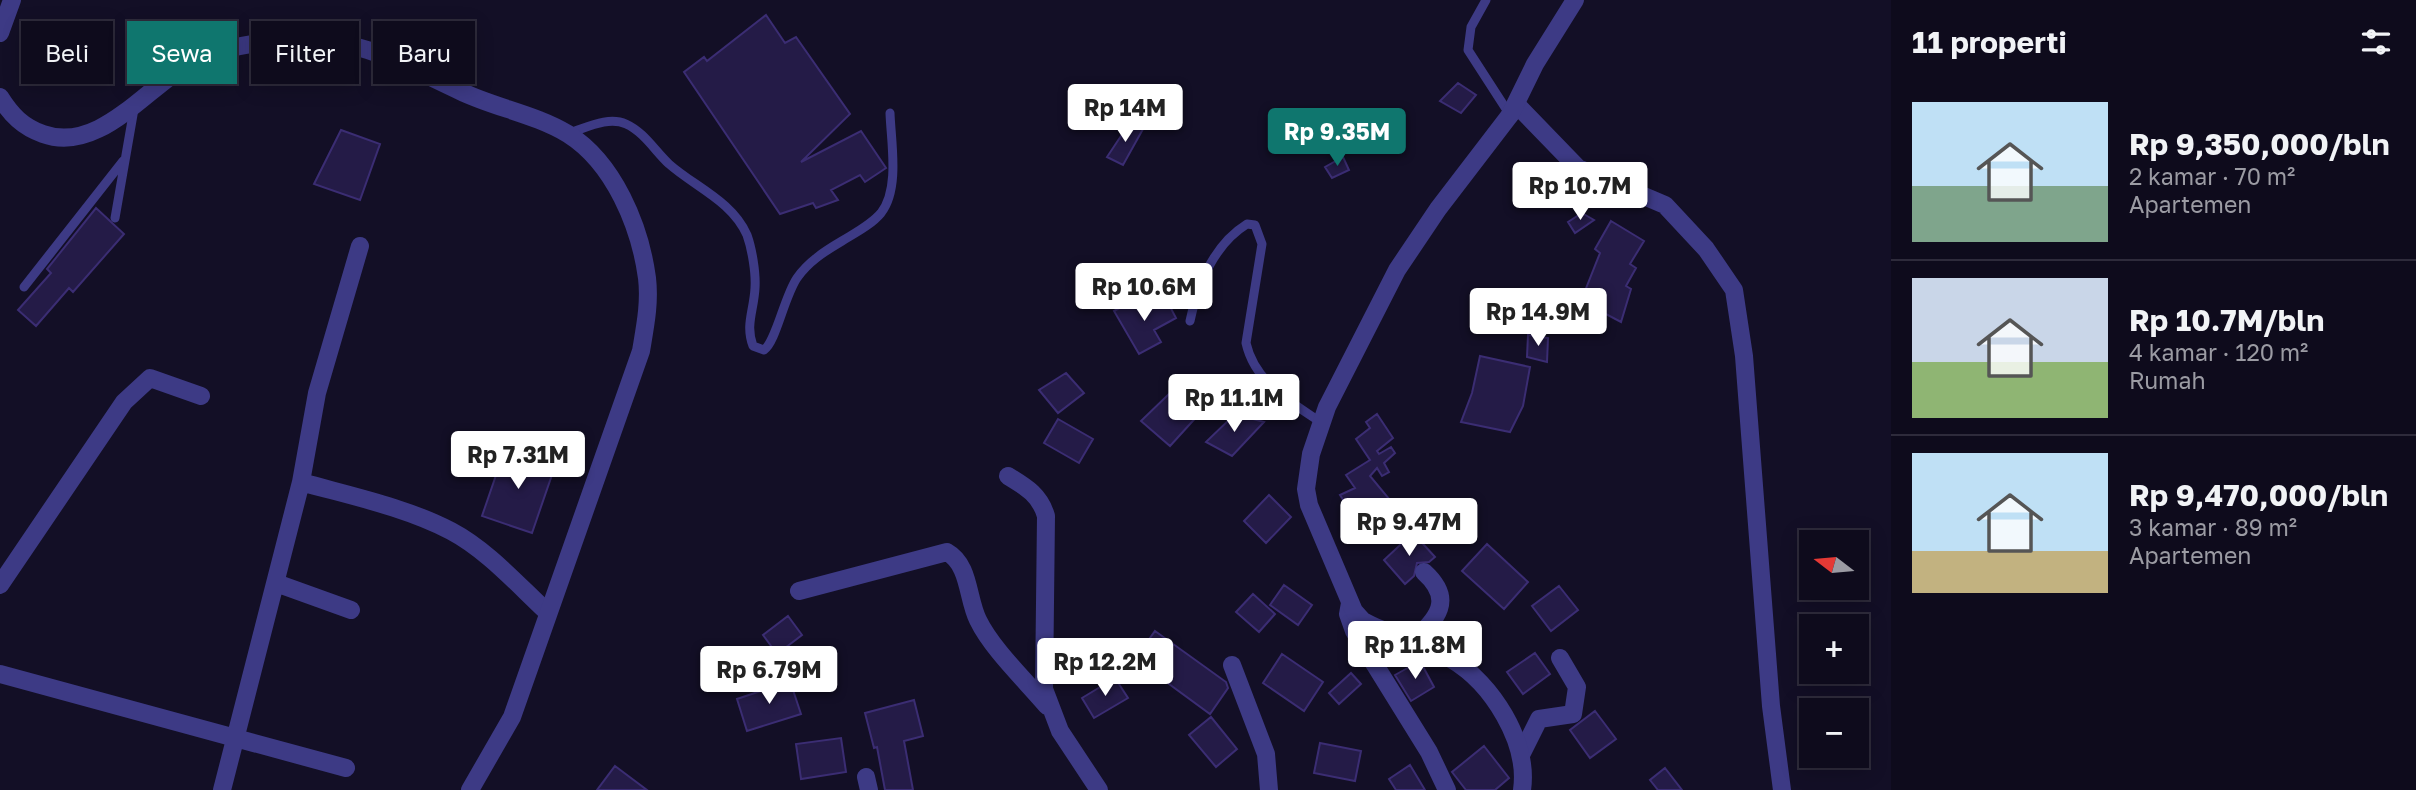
<!DOCTYPE html>
<html lang="id">
<meta charset="utf-8">
<style>
body{margin:0;font-family:"Golos Text",sans-serif;background:#171425;color:#f1f3f6;height:100vh;display:flex;flex-direction:column;font-size:26px;white-space:nowrap}
*{box-sizing:border-box;margin:0}
p{font-size:23px;color:#9b9ba3}
.icon{flex:none;width:38px;height:38px;fill:none;stroke:currentColor;stroke-width:2;stroke-linecap:round;stroke-linejoin:round}
.map{position:relative;flex:1;overflow:hidden}
.drawer{display:flex;flex-direction:column;background:#0e0b1c;width:525px}
.drawer>*{flex:none}
.top-card{position:absolute;left:21px;top:21px;width:665px;height:63px;display:flex;gap:14px}
.needle{width:46px;rotate:286deg}
.buttons{position:absolute;left:1799px;top:530px;display:grid;gap:14px}
.buttons a{display:grid;place-items:center;width:70px;height:70px;border-radius:0px;background:#0e0b1c;box-shadow:0 4px 18px #0003,0 0 0 2px #2e2b3b;font-size:35px}
.price{position:absolute;translate:-50% -60px;padding:0 16px;border-radius:7px;background:#fff;color:#222;font-size:23px;line-height:46px;filter:drop-shadow(0 2px 4px #0008)}
.price::after{content:'';position:absolute;left:50%;top:42px;width:21px;height:16px;margin-left:-10px;background:inherit;clip-path:polygon(0 0,100% 0,50% 100%)}
.price.selected{background:#0f766e;color:#fff}
ul{padding:0;list-style:none}
li{display:flex;align-items:center;gap:21px;height:175px;padding:0 21px}
li+li{border-top:2px solid #2e2b3b}
li span{display:grid;place-items:center;flex:none;width:196px;height:140px;border-radius:0px;color:#555}
li>.icon{margin-inline-start:auto}
span .icon{width:84px;height:84px;fill:#fffc;stroke-width:1}
li b{font-size:30px}
h2{display:flex;justify-content:space-between;align-items:center;height:84px;padding:0 21px;font-size:30px}
.chip{padding:0 24px;border-radius:0px;background:#0e0b1c;box-shadow:0 4px 18px #0003,0 0 0 2px #2e2b3b;font-size:24px;line-height:63px}
.chip.selected{background:#0f766e;color:#fff}
main{display:flex;flex:1;min-height:0}
.map>svg:first-child{display:block}
.building{fill:#241b47;stroke:#3b2d73;stroke-width:2}
.lines{fill:none;stroke-linecap:round;stroke-linejoin:round}
.service{stroke:#3d3a85;stroke-width:9}
.minor{stroke:#3d3a85;stroke-width:18}
.tertiary{stroke:#3d3a85;stroke-width:18}
</style>
<main>
<div class="map">
<svg width="1891" height="790" viewBox="0 0 1891 790">
<rect width="100%" height="100%" fill="#130f26"/>
<path class="building" d="M766,15L785,43L796,37L850,114L801,162L861,131L886,168L865,182L860,175L831,190L838,200L816,208L813,203L780,214L684,72L704,57L707,61Z
M1458,83L1476,95L1461,113L1440,101Z
M1129,124L1143,129L1123,165L1107,157Z
M341,130L380,144L360,200L314,184Z
M1343,157L1349,170L1332,178L1325,167Z
M1525,185L1575,188L1576,201L1526,196Z
M96,208L124,234L73,292L69,288L36,326L18,310L51,273L47,269Z
M1582,213L1594,220L1575,233L1568,222Z
M1611,221L1644,241L1630,264L1636,268L1626,286L1631,289L1621,322L1581,301L1600,253L1595,249Z
M1166,299L1176,318L1154,330L1161,342L1139,354L1114,311L1134,300L1142,312Z
M1528,335L1548,338L1547,362L1527,357Z
M1480,356L1530,367L1523,406L1510,432L1461,422L1472,393Z
M1066,373L1084,393L1058,413L1039,390Z
M1173,390L1200,413L1170,446L1141,421Z
M1235,414L1264,422L1232,456L1206,442Z
M1377,414L1393,438L1377,451L1379,454L1391,447L1395,453L1384,463L1389,472L1382,476L1377,468L1370,476L1390,500L1353,516L1340,495L1355,488L1346,475L1370,460L1356,439L1370,428L1366,422Z
M1058,419L1093,439L1079,463L1044,443Z
M505,449L555,466L532,533L482,516Z
M1269,495L1291,517L1266,543L1244,521Z
M1413,533L1435,557L1429,562L1417,563L1414,576L1405,584L1384,560Z
M1487,544L1528,582L1504,609L1462,571Z
M1284,585L1312,605L1298,625L1270,605Z
M1559,586L1578,610L1551,631L1532,606Z
M1253,594L1275,614L1259,632L1236,612Z
M788,616L802,635L777,654L763,635Z
M1155,631L1226,682L1228,688L1210,714L1135,659Z
M1535,653L1550,674L1523,694L1507,672Z
M1282,654L1323,682L1304,711L1263,683Z
M1420,661L1434,687L1411,701L1395,675Z
M1351,673L1361,684L1339,704L1329,693Z
M1115,678L1128,698L1094,718L1082,698Z
M790,681L801,714L747,731L737,699Z
M914,700L923,736L904,741L913,790H885L877,747L874,748L865,713Z
M1595,711L1616,739L1590,758L1570,730Z
M1211,717L1237,749L1216,767L1189,735Z
M841,738L846,772L801,779L796,744Z
M1320,743L1361,751L1355,781L1314,773Z
M1484,746L1509,778L1495,790H1466L1452,772Z
M1410,765L1425,790H1396L1389,779Z
M615,766L647,790H597Z
M1665,768L1682,790H1658L1650,780Z"/>
<g class="lines">
<path class="service" d="M1486,0L1471,27L1468,50L1510,115
M569,133C586,128 608,116 626,124C644,132 655,151 669,164C695,187 732,201 747,235C752,249 756,273 755,288C754,310 745,325 753,346L764,350C776,342 784,297 797,278C808,262 825,251 842,241C855,233 871,225 881,213C900,189 891,142 890,113
M115,218L134,109
M24,287L123,161
M1190,321C1198,284 1213,245 1247,224L1255,225L1262,244L1246,343C1255,383 1291,402 1322,423"/>
<path class="minor" d="M1510,115L1516,104L1578,168L1665,205L1706,249L1734,290L1744,356L1771,706L1782,790
M1008,476C1026,487 1040,495 1046,516L1044,689L1060,731L1099,790
M301,482C351,496 405,507 451,531C487,550 517,584 546,611
M276,583L351,610
M0,585L124,402L150,378L201,396
M799,591L947,552C970,565 967,598 978,620C992,649 1026,681 1047,706
M1350,603L1348,614L1354,631L1429,752L1447,790
M1413,642C1437,618 1455,600 1424,572
M1232,665L1266,754L1269,790
M0,674L346,768
M1521,755L1539,719L1573,714L1577,687L1560,658
M866,777L869,790
M222,790L301,482L317,393L360,246"/>
<path class="tertiary" d="M0,33L12,0
M0,97C11,115 23,127 43,134C102,155 150,81 198,59C227,46 265,41 296,39C356,36 408,67 460,91C495,108 535,114 568,134C614,163 640,226 647,278C650,303 645,327 641,351L512,717L470,790
M1522,790C1529,742 1492,683 1451,659C1423,643 1391,636 1363,621L1354,611L1309,505L1306,489L1311,454L1327,407L1397,270L1438,209L1510,115L1535,64L1575,0"/>
</g>
</svg>
<div class="buttons">
<a><svg class="needle" viewBox="-14 -14 28 28"><path d="M0-13l5 13h-10z" fill="#e53935"/><path d="M0 13l5-13h-10z" fill="#9b9ba3"/></svg></a>
<a>+</a>
<a>−</a>
</div>
<b class="price" style="left:1125px;top:144px">Rp 14M</b>
<b class="price selected" style="left:1337px;top:168px">Rp 9.35M</b>
<b class="price" style="left:1580px;top:222px">Rp 10.7M</b>
<b class="price" style="left:1144px;top:323px">Rp 10.6M</b>
<b class="price" style="left:1538px;top:348px">Rp 14.9M</b>
<b class="price" style="left:1234px;top:434px">Rp 11.1M</b>
<b class="price" style="left:518px;top:491px">Rp 7.31M</b>
<b class="price" style="left:1409px;top:558px">Rp 9.47M</b>
<b class="price" style="left:1415px;top:681px">Rp 11.8M</b>
<b class="price" style="left:1105px;top:698px">Rp 12.2M</b>
<b class="price" style="left:769px;top:706px">Rp 6.79M</b>
<div class="top-card">
<a class="chip">Beli</a>
<a class="chip selected">Sewa</a>
<a class="chip">Filter</a>
<a class="chip">Baru</a>
</div>
</div>
<section class="drawer">
<h2>11 properti<svg class="icon" aria-label="filters" viewBox="0 0 24 24"><path d="M4 7h16M4 17h16"/><circle cx="9" cy="7" r="2"/><circle cx="15" cy="17" r="2"/></svg></h2>
<ul>
<li><span style="background:linear-gradient(#bfe0f5 60%,#7fa58c 0)"><svg class="icon" aria-label="home" viewBox="0 0 24 24"><path d="M3 11l9-7 9 7M6 9v11h12V9"/></svg></span><div><b>Rp 9,350,000/bln</b><p>2 kamar · 70 m²</p><p>Apartemen</p></div></li>
<li><span style="background:linear-gradient(#c9d6e8 60%,#8fb573 0)"><svg class="icon" aria-label="home" viewBox="0 0 24 24"><path d="M3 11l9-7 9 7M6 9v11h12V9"/></svg></span><div><b>Rp 10.7M/bln</b><p>4 kamar · 120 m²</p><p>Rumah</p></div></li>
<li><span style="background:linear-gradient(#bfe0f5 70%,#c2b280 0)"><svg class="icon" aria-label="home" viewBox="0 0 24 24"><path d="M3 11l9-7 9 7M6 9v11h12V9"/></svg></span><div><b>Rp 9,470,000/bln</b><p>3 kamar · 89 m²</p><p>Apartemen</p></div></li>
</ul>
</section>
</main>
